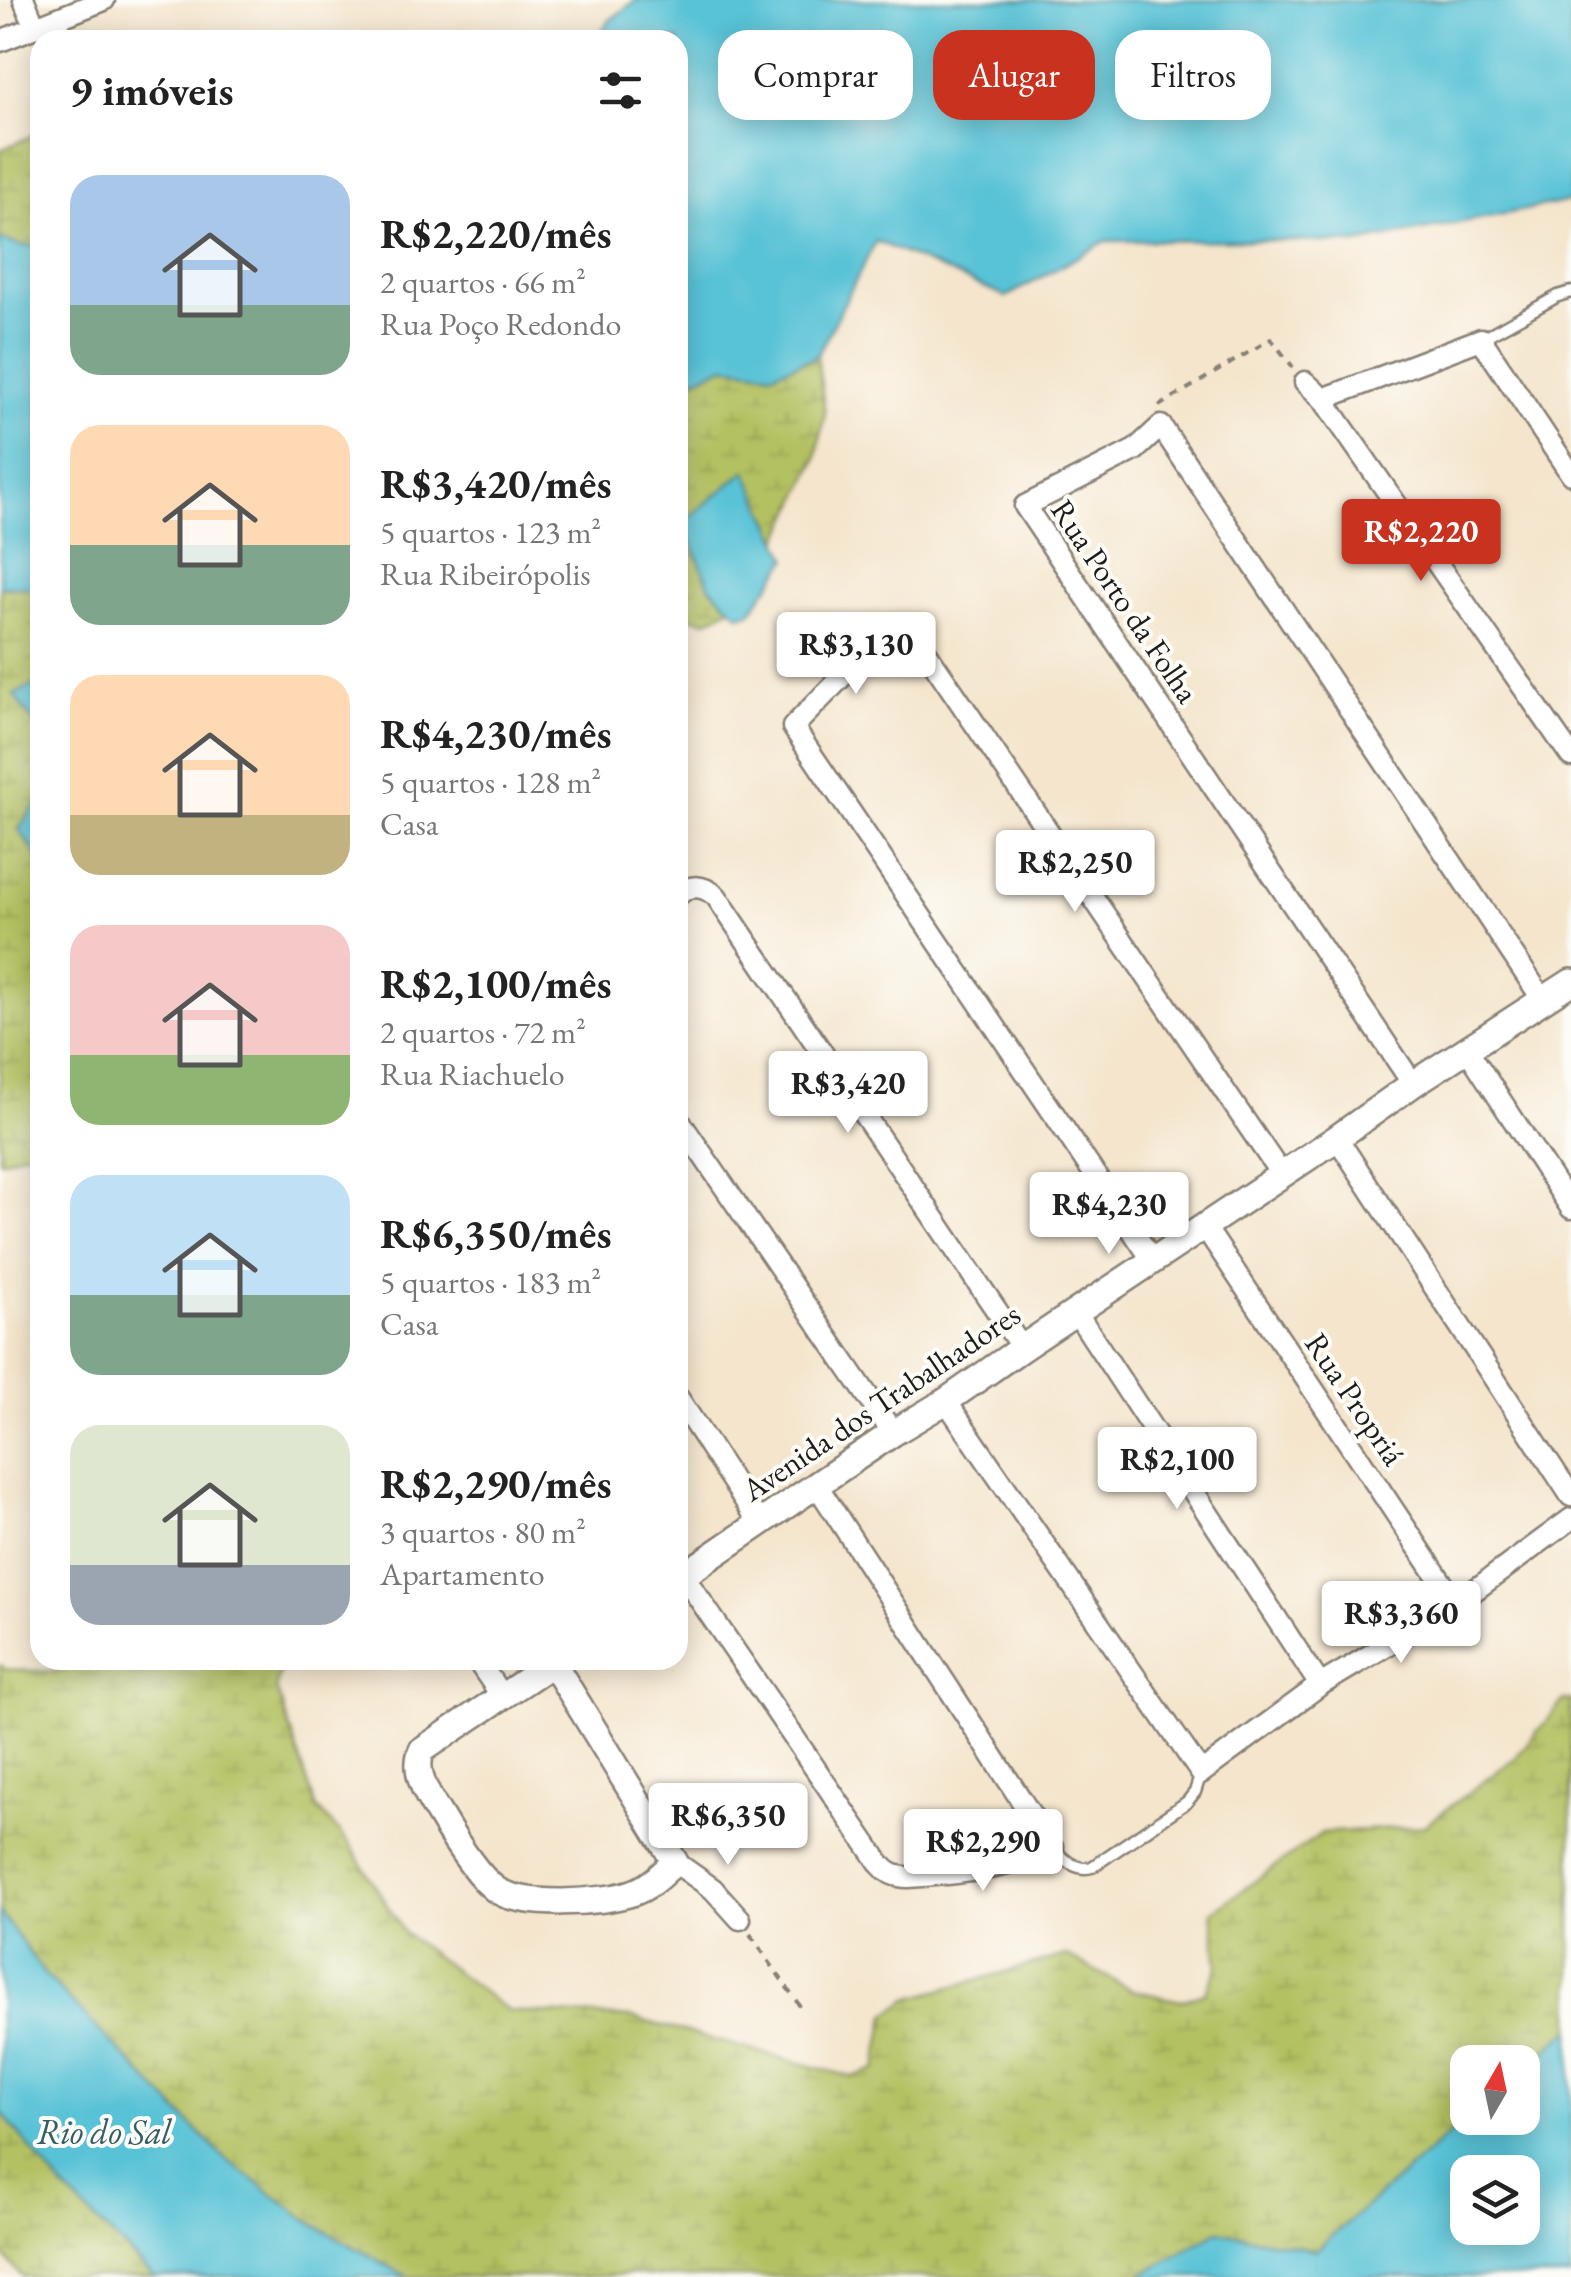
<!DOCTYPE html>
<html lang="pt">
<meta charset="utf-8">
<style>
body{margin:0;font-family:"EB Garamond",serif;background:#f2f2f2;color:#222;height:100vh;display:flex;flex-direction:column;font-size:38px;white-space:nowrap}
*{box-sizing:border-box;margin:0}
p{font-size:32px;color:#767676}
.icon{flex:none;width:55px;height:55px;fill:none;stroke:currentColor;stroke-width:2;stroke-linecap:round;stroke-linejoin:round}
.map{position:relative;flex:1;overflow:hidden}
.side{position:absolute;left:30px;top:30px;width:658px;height:1640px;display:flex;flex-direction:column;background:#fff;border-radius:30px;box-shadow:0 5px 25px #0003}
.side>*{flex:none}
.top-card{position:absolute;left:718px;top:30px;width:702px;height:90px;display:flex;gap:20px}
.needle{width:65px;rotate:9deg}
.controls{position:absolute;left:1450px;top:2045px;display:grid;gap:20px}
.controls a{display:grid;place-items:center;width:90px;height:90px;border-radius:20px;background:#fff;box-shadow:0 5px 25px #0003;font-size:50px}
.price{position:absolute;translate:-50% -85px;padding:0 22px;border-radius:10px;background:#fff;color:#222;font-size:32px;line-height:65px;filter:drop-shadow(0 2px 5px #0008)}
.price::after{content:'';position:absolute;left:50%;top:60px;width:30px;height:22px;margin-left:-15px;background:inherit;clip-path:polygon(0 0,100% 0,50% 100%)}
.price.active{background:#c8321e;color:#fff}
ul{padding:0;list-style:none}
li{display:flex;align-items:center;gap:30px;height:250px;padding:0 40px}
li span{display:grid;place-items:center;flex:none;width:280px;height:200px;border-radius:30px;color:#555}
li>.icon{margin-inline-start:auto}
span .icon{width:120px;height:120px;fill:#fffc;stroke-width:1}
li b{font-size:42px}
h2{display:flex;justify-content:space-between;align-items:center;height:120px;padding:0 40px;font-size:42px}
.chip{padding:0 35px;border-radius:30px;background:#fff;box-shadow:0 5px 25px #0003;font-size:35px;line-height:90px}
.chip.active{background:#c8321e;color:#fff}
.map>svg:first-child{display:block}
.wetland{fill:url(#wetland-marsh);stroke:#686e3f;stroke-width:2.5}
.water{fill:#59c2d6;stroke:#3a6f79;stroke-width:2.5;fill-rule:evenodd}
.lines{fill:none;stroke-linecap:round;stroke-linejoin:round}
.service-casing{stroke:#888074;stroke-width:15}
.minor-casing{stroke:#888074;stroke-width:25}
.tertiary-casing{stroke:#888074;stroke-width:30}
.path{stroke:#888074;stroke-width:4;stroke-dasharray:8 8;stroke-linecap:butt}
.service{stroke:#fff;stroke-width:10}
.minor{stroke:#fff;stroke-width:20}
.tertiary{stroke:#fff;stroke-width:25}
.labels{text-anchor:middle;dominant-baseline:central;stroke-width:8;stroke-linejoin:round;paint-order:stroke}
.street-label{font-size:32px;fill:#1c1c1c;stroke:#fdfcf7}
.water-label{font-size:35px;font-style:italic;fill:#345e66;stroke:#fdfcf7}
</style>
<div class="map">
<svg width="1571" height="2277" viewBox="0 0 1571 2277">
<defs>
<pattern id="wetland-marsh" width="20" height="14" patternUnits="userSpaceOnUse" patternTransform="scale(2.5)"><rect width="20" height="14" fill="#b4c162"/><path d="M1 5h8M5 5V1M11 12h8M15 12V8" fill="none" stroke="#9aa554"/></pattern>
</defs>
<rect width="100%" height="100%" fill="#fdfcf7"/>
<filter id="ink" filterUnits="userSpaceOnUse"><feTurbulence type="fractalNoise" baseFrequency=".01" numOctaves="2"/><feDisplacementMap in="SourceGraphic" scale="20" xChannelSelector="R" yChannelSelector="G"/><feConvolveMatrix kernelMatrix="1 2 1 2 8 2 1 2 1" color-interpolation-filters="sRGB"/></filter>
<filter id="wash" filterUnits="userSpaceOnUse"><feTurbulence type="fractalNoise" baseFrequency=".0048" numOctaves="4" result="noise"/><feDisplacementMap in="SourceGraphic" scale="40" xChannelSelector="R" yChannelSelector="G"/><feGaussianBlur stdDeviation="2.25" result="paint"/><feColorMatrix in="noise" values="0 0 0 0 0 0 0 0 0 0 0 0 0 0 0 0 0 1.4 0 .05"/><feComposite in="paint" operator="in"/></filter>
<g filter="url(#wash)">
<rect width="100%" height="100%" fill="#f4e5cc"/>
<path class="wetland" d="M40,132V246L19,245L0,239V150Z
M817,356L825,413L816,460L760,582L748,598L706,621L678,614V386L725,366L773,373Z
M6,586L40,589V682L14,695L40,732V799L19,829L40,860V1147L0,1161V588Z
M81,1660H282L276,1688L316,1807L351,1846L404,1933L508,2011L633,2018L852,2077L876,2069L886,2015L908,1999L1066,1955L1132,1990L1181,2001L1205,1993L1218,1967L1212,1912L1322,1833L1424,1826L1515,1758L1563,1701L1571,1700V2029L1523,2071L1522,2062H1468V2118L1316,2250L1218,2231L1138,2277H665L633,2274L588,2277H408L313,2224L224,2158L45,1975L0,1912V1665L5,1669L56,1672Z
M0,2111L62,2187L154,2277H22L0,2250Z"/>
<path class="water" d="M636,0H1571V201L1356,243L1258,240L1106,241L1006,297L876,241L817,356L773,373L725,366L678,386V40H594L610,20Z
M0,239L19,245L40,246V589L6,586L0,588Z
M746,471L788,559L750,613L739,615L710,587L683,522Z
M40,682V732L14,695Z
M40,799V860L19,829Z
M0,1912L45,1975L224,2158L313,2224L408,2277H154L62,2187L0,2111Z
M1571,2029V2277H1138L1218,2231L1316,2250L1468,2118H1522L1523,2071ZM1468,2172H1522V2228H1468Z"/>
</g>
<g filter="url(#ink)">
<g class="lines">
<defs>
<path id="service" d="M1481,339L1558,296L1571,292
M1053,1849C1064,1859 1077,1872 1092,1867L1187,1802L1195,1792L1201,1773"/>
<path id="minor" d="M24,0L35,27
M0,41L104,0
M1305,382L1323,399L1571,756
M1323,399L1481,339L1571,474
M678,895C690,884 703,885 716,896L1022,1348
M1467,1049L1571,1208
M1413,1084L1025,506L1135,450L1161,426L1543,1000
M678,1119L893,1433
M1337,1138L1571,1496
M1205,1227L1456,1604
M1153,1261L793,727L888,629L895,625L904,626L922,646L1281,1174
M1076,1312L1320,1685
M678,1398L759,1522
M946,1401L1201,1773L1320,1685L1456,1604L1571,1519
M683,1575L881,1865C889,1874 896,1877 908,1877C957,1874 1008,1869 1053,1849L816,1484
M477,1660L501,1695
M675,1862L713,1889L740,1919"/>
<path id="tertiary" d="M678,1579L893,1433L946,1401L1022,1348L1337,1138L1413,1084L1571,982
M553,1663L675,1862C662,1874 649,1888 632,1893C602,1903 520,1908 495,1889C475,1874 452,1836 439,1814C428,1797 412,1771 422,1750L557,1660"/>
</defs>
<use href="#service" class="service-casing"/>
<use href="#minor" class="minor-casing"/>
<use href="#tertiary" class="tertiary-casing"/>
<path class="path" d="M1159,406L1271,339L1293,367
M750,1934L804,2012"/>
<use href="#service" class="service"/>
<use href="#minor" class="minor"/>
<use href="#tertiary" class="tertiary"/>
</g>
</g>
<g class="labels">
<g class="street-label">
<text transform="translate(1125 601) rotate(56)">Rua Porto da Folha</text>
<text transform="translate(1355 1399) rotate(56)">Rua Propriá</text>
<text transform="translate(881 1402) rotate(-34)">Avenida dos Trabalhadores</text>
</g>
<g class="water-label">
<text x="104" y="2131">Rio do Sal</text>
</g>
</g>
</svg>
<div class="controls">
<a><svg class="needle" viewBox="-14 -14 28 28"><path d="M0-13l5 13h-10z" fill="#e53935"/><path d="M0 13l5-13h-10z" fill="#767676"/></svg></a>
<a><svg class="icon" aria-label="layers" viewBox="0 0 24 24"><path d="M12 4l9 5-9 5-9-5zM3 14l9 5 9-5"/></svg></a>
</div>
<b class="price active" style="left:1421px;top:584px">R$2,220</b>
<b class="price" style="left:856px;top:697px">R$3,130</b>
<b class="price" style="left:1075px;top:915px">R$2,250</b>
<b class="price" style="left:848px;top:1136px">R$3,420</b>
<b class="price" style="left:1109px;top:1257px">R$4,230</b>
<b class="price" style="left:1177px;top:1512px">R$2,100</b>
<b class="price" style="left:1401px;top:1666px">R$3,360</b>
<b class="price" style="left:728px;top:1868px">R$6,350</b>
<b class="price" style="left:983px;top:1894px">R$2,290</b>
<div class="top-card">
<a class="chip">Comprar</a>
<a class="chip active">Alugar</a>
<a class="chip">Filtros</a>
</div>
<section class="side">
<h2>9 imóveis<svg class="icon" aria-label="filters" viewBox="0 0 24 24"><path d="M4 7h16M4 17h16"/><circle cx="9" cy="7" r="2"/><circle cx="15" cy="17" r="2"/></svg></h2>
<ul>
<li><span style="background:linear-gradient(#a9c7e8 65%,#7fa58c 0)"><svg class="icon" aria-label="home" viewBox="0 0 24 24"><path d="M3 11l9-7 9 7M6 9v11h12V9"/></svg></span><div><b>R$2,220/mês</b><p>2 quartos · 66 m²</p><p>Rua Poço Redondo</p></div></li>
<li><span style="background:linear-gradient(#ffd9b3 60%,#7fa58c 0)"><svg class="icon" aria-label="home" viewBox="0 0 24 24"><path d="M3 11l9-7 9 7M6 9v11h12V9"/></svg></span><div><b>R$3,420/mês</b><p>5 quartos · 123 m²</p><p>Rua Ribeirópolis</p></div></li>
<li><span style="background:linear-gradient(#ffd9b3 70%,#c2b280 0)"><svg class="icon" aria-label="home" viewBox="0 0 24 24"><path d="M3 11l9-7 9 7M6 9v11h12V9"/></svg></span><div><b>R$4,230/mês</b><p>5 quartos · 128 m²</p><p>Casa</p></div></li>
<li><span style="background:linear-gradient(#f6c9c9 65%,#8fb573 0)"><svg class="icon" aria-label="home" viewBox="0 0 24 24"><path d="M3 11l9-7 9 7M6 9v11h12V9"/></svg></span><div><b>R$2,100/mês</b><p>2 quartos · 72 m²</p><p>Rua Riachuelo</p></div></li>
<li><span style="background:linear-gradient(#bfe0f5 60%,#7fa58c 0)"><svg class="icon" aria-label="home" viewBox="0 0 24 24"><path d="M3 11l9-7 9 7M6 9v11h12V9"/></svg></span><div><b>R$6,350/mês</b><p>5 quartos · 183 m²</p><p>Casa</p></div></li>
<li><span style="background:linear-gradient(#dfe7d0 70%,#9aa5b1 0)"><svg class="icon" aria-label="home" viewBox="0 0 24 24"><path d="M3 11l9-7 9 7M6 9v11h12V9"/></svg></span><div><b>R$2,290/mês</b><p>3 quartos · 80 m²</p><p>Apartamento</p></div></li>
</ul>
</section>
</div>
